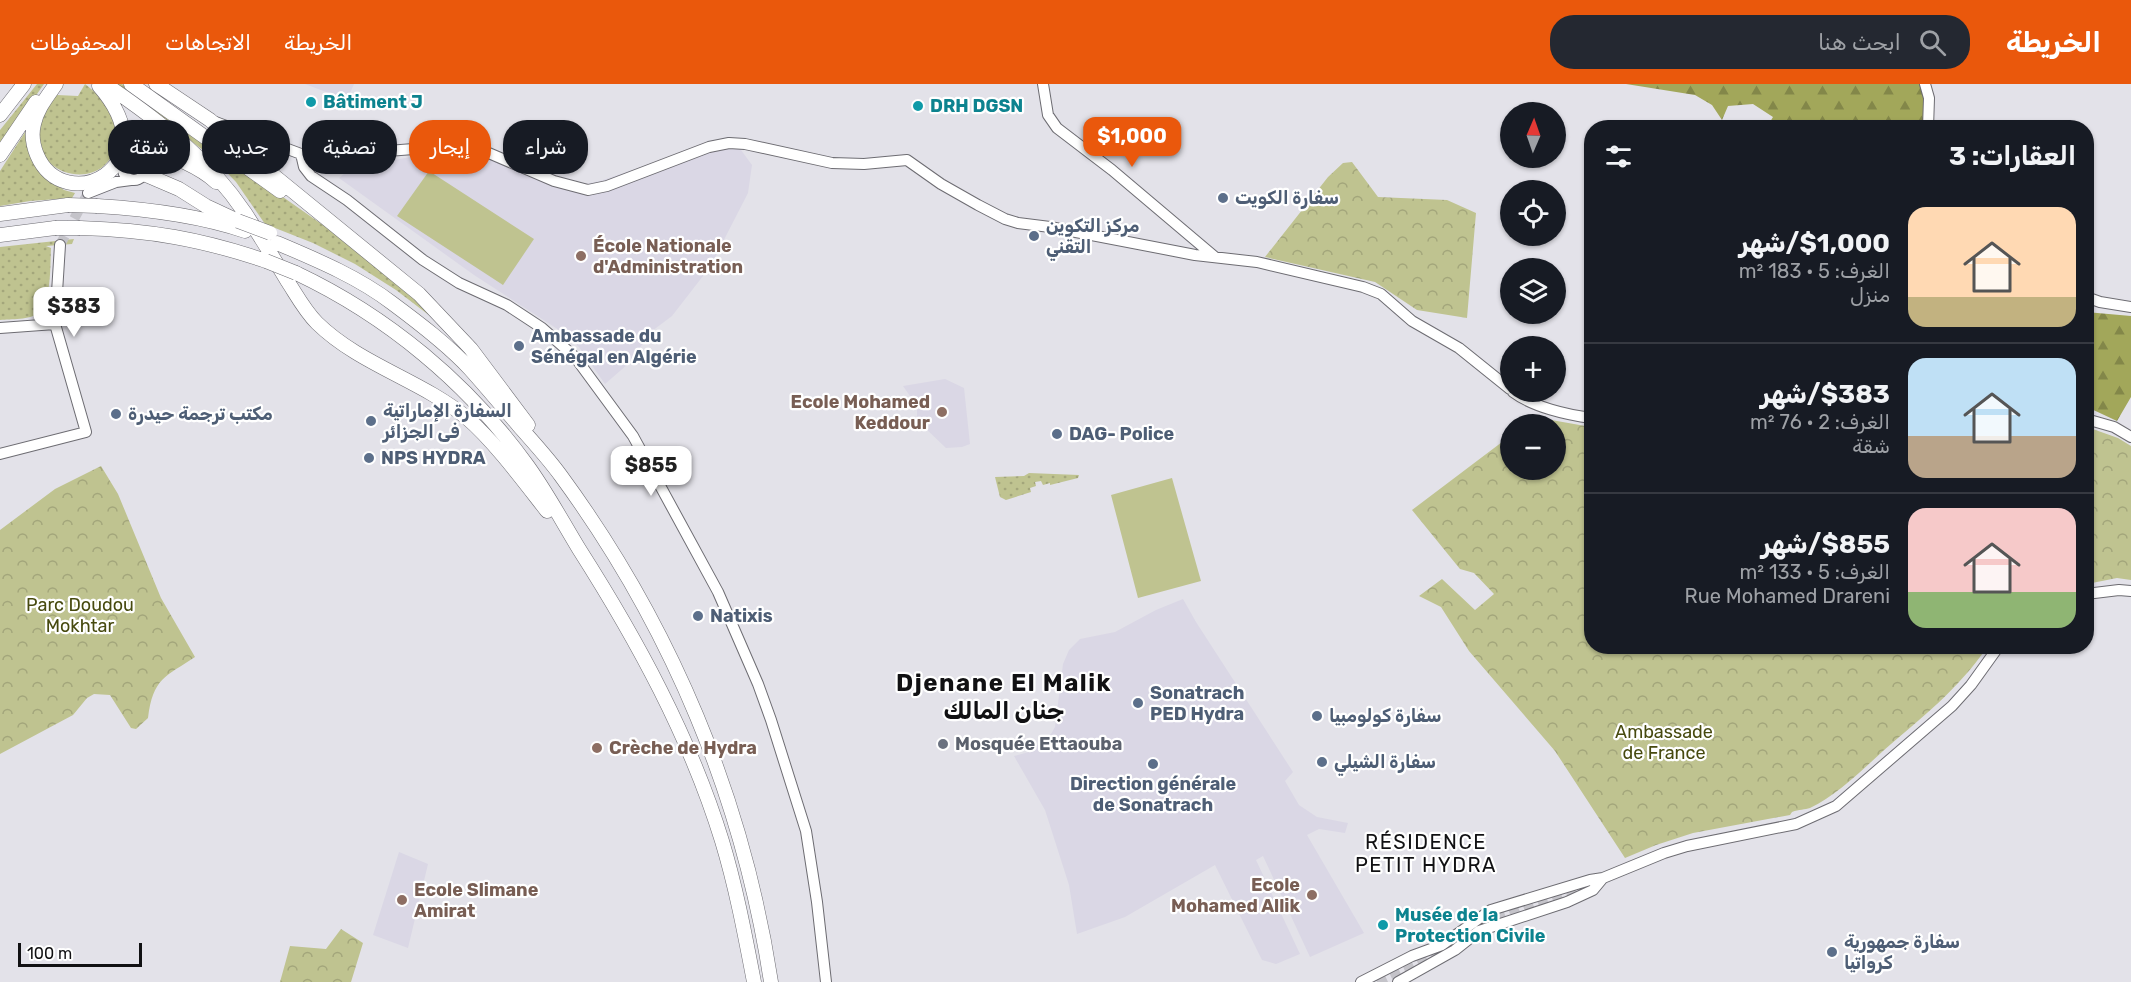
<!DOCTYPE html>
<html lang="ar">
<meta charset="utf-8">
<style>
body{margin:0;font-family:Rubik,"Noto Sans Arabic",sans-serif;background:#242831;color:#f1f3f6;direction:rtl;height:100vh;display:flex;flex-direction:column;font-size:22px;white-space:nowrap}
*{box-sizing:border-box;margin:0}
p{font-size:20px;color:#9ea1a6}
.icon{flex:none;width:33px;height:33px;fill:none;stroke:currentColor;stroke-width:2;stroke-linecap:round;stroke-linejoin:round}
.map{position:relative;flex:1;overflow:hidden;direction:ltr}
.sheet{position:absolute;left:1584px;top:36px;width:510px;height:534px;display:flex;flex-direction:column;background:#171b24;border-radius:24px;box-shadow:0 2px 4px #0004;direction:rtl}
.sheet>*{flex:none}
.guide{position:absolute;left:18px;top:36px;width:570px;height:54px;direction:rtl;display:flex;gap:12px}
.needle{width:39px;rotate:2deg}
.fabs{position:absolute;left:1500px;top:18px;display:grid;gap:12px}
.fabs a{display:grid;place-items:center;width:66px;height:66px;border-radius:50%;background:#171b24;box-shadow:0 2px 4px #0004;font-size:30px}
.scale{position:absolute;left:18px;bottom:15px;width:124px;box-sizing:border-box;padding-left:6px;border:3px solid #111113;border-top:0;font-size:16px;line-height:21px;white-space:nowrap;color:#111113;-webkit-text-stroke:4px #fff;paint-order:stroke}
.price{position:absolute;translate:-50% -51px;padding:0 14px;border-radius:12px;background:#fff;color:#222;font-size:20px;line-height:39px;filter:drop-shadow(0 2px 3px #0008)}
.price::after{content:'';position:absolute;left:50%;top:36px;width:18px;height:14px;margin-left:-9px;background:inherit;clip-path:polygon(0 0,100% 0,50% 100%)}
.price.selected{background:#ea580c;color:#fff}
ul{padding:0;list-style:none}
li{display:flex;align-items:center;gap:18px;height:150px;padding:0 18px}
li+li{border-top:2px solid #363941}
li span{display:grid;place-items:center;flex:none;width:168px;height:120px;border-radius:18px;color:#555}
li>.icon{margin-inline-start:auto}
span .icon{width:72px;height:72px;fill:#fffc;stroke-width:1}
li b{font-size:26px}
h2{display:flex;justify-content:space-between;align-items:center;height:72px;padding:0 18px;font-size:26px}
.pill{padding:0 21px;border-radius:24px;background:#171b24;box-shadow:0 2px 4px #0004;font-size:21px;line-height:54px}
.pill.selected{background:#ea580c;color:#fff}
header{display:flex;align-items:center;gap:36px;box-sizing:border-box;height:84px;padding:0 30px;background:#ea580c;color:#fff}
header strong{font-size:28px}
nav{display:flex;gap:33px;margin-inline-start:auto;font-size:21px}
.search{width:420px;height:54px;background:#242831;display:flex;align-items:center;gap:15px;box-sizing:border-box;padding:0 21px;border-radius:24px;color:#9ea1a6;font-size:22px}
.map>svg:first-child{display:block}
.built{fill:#dad7e5}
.grass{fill:url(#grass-dots)}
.forest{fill:url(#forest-firs)}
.park{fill:url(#park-crowns)}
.pitch{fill:#bfc390}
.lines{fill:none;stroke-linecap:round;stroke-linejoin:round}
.secondary-tunnel{stroke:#c4c3c9;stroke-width:10;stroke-dasharray:10 5;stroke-linecap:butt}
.primary-tunnel{stroke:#c4c3c9;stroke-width:10;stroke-dasharray:10 5;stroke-linecap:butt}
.secondary-casing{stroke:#6d6c72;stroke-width:12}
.primary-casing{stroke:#6d6c72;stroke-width:12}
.highway-casing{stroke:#6d6c72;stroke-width:15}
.secondary{stroke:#fff;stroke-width:10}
.primary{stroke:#fff;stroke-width:10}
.highway{stroke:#fff;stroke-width:14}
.highway-bridge-casing{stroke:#6d6c72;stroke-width:15;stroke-linecap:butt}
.highway-bridge{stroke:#fff;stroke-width:14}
.culture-dot{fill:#0f9aa8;stroke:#fff;stroke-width:2}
.service-dot{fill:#5c6f8a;stroke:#fff;stroke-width:2}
.education-dot{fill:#8d6e63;stroke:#fff;stroke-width:2}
.worship-dot{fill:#6b7280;stroke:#fff;stroke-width:2}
.labels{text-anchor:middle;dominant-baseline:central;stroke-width:4.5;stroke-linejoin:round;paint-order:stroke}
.culture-label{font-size:18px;font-weight:bold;fill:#0d838f;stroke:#fff;text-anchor:start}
.service-label{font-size:18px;font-weight:bold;fill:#4e5e75;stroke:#fff;text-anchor:start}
.education-label{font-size:18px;font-weight:bold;fill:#785e54;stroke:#fff;text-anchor:start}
.park-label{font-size:18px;fill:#474a0f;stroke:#fff}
.worship-label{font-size:18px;font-weight:bold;fill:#5b616d;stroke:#fff;text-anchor:start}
.neighbourhood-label{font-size:20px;letter-spacing:1.5px;fill:#111113;stroke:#fff}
.district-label{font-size:24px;font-weight:bold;letter-spacing:1.5px;fill:#111113;stroke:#fff}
</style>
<header>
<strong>الخريطة</strong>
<div class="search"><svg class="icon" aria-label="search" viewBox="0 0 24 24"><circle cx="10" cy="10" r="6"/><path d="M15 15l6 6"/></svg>ابحث هنا</div>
<nav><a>الخريطة</a><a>الاتجاهات</a><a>المحفوظات</a></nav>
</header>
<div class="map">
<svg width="2131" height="898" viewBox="0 0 2131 898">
<defs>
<pattern id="grass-dots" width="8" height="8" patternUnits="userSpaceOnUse" patternTransform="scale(1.5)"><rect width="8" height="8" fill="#bfc390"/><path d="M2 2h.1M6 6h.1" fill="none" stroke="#a3a67b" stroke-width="1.8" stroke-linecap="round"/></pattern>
<pattern id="forest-firs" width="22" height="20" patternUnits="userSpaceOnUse" patternTransform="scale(1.5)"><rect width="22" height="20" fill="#a2a75a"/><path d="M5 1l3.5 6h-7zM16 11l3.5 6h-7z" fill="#838749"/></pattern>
<pattern id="park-crowns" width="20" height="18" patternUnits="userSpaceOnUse" patternTransform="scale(1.5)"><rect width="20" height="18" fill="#bfc390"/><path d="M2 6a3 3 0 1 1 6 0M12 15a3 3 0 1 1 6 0" fill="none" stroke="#a3a67b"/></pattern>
</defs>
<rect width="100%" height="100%" fill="#e3e2e9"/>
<path class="built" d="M305,0H354L347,16Z
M726,54L738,55L741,66L752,81L748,109L710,183L672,232L652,247L628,280L605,300L579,263L562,248L474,191L339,94L351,84L432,69L476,66L581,101L600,97Z
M945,295L964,304L970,360L962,363L946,364L923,342L917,334V322L903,302Z
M1183,515L1196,538L1293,688L1285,697L1299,721L1317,733L1348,739L1345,749L1319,745L1307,751L1364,849L1310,873L1263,772L1256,776L1300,870L1276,880L1262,876L1215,781L1125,833L1077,850L1069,801L1045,726L1014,672L1029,668L1051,650L1055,643L1063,580L1069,566L1080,555L1115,548L1156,526Z
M399,768L428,780L408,864L373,851Z"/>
<path class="grass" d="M37,0H44L0,63V46Z
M85,0C103,14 118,29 117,53C112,114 24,94 41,39C44,28 51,19 57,11L78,12Z
M115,0H122L340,153L415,214L434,235L396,206L355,180L313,159L265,140L236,98L211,72Z
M29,42L48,94L64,106L75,109L72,114L30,117L0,122V87Z
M74,155L72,160L46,162L51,164C50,180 52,218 38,229C30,236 11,235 0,236V163Z
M1029,389L1079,391L1078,394L1050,401V399L1043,401L1041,397L1035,398L1036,402L1030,404L1031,408L1006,416L1000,413L995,393L1024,392Z"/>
<path class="forest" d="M1626,0H1921L1925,10L1924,43H1767L1773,33L1753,20L1728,22L1722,36L1712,21L1695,11Z
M2086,228L2131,232V313L2117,337L2087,323Z"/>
<path class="park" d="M1352,78L1378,113L1447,116L1476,129L1467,234L1417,226L1375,198L1265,173L1328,93L1343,79Z
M1540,334L1591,343L1592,562L1987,563C1958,606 1922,633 1883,667C1861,687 1837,711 1810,724C1805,726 1799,725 1792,728L1790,731L1693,749L1656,761L1625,774L1555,667L1469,567L1441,523L1419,512L1442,495L1475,526L1494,510L1474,489L1460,485L1412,426L1510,352V386H1556V340H1526Z
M2087,343L2118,354L2131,362V496L2117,494L2087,500Z
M101,382L118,410L161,514L195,573C165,593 153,594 148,634L136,645L131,644L110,611L94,610L87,614L73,631L0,670V446L55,405Z
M341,845L363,859L351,898H280L290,862L326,865Z"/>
<path class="pitch" d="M429,87L534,155L503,201L397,132Z
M1172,394L1201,497L1138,514L1111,411Z"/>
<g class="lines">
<path class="secondary-tunnel" d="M60,161L88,109"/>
<path class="primary-tunnel" d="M1377,898L1438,870L1489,837L1575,805"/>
<defs>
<path id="secondary" d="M1043,0L1048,31L1057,44L1112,86L1215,173
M1925,0L1929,14L1928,44
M213,37L301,70L337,71L426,64H477L554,97L588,106L607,102L709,63L729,59L745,60L832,79L864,80L907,76L941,100L978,121L1005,135L1018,139L1050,143L1195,171L1257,178L1363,203L1381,210L1412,237L1459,264L1510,305
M301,70L304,83L311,92L347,116L423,176L459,199L507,221L542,244L575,273L633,352L718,508L758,600L771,636L806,747L817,818L826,898
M123 85a11 11 0 1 1 22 0a11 11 0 1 1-22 0Z
M88,109L116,98L131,96
M2086,213L2100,218L2131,223
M0,244L55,240
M1513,308C1533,323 1567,331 1592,334
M2086,335L2114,343L2131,353
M0,370L86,348L55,240L60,161"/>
<path id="primary" d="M2086,510L2119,506L2131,507
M1361,898L1412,872L1442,861L1491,826L1590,796L1603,794L1664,769L1687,762L1796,740L1836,722L1952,622L1971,601L1999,562
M1398,898L1455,866L1479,847L1567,818L1593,806L1603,794"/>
<path id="highway" d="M56,0C47,13 37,25 34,40C31,51 33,61 37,71C64,134 171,84 99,2
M105,0C158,36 208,74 245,129C260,152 274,175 288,198C297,212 305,227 317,239C360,281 421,296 467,334C494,357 525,399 547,427
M131,0L280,107
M156,0L210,36L262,82L419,210L471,265L528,341
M0,31L24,0
M0,71L36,18
M143,77L150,69C168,67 203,86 216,98
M144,90L179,105L206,122L236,136
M97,122C147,125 198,131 245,147
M0,130L68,121
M80,144C149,146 201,155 266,177
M0,151L55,144
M277,159C317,176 358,193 392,219C419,239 448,261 470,285C487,304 503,323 519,342C533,358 548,374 561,392C671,542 743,714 771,898
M296,189C387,232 468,299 527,381C546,407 562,437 579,465C637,556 690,653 722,757C736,803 745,851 754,898"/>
</defs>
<use href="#secondary" class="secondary-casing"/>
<use href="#primary" class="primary-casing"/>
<use href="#highway" class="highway-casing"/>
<use href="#secondary" class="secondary"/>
<use href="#primary" class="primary"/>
<use href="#highway" class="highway"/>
<defs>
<path id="highway-bridge" d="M68,121L97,122
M238,137L270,149
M55,144H80
M266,177L296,189"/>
</defs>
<use href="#highway-bridge" class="highway-bridge-casing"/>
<use href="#highway-bridge" class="highway-bridge"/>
</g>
<g class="culture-dot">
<circle cx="311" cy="18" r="6"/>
<circle cx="918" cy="22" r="6"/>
<circle cx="1383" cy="841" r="6"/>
</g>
<g class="service-dot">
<circle cx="1223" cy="114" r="6"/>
<circle cx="1034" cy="152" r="6"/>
<circle cx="519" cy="262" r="6"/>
<circle cx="116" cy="330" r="6"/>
<circle cx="371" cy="337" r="6"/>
<circle cx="1057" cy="350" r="6"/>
<circle cx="369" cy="374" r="6"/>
<circle cx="698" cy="532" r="6"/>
<circle cx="1138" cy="619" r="6"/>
<circle cx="1317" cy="632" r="6"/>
<circle cx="1322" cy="678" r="6"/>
<circle cx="1153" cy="680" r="6"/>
<circle cx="1832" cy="868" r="6"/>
</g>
<g class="education-dot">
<circle cx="581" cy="172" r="6"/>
<circle cx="942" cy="328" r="6"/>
<circle cx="597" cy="664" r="6"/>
<circle cx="1312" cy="811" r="6"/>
<circle cx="402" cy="816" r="6"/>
</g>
<circle class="worship-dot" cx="943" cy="660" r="6"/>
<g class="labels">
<g class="culture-label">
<text x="323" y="18">Bâtiment J</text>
<text x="930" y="22">DRH DGSN</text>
<text x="1395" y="831">Musée de la<tspan x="1395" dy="21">Protection Civile</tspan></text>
</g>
<g class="service-label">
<text x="1235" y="114">سفارة الكويت</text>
<text x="1046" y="142">مركز التكوين<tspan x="1046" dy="21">التقني</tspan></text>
<text x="531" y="252">Ambassade du<tspan x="531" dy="21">Sénégal en Algérie</tspan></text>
<text x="383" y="327">السفارة الإماراتية<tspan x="383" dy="21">فى الجزائر</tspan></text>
<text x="128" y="330">مكتب ترجمة حيدرة</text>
<text x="1069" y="350">DAG- Police</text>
<text x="381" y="374">NPS HYDRA</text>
<text x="710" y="532">Natixis</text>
<text x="1150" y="609">Sonatrach<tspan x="1150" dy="21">PED Hydra</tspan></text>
<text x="1329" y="632">سفارة كولومبيا</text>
<text x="1334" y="678">سفارة الشيلي</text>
<text x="1153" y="700" text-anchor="middle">Direction générale<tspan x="1153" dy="21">de Sonatrach</tspan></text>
<text x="1844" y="858">سفارة جمهورية<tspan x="1844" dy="21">كرواتيا</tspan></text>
</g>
<g class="education-label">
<text x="593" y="162">École Nationale<tspan x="593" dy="21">d'Administration</tspan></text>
<text x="930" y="318" text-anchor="end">Ecole Mohamed<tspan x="930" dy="21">Keddour</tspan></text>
<text x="609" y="664">Crèche de Hydra</text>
<text x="1300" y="801" text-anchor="end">Ecole<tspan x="1300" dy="21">Mohamed Allik</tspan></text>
<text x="414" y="806">Ecole Slimane<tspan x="414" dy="21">Amirat</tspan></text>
</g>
<g class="park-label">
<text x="80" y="521">Parc Doudou<tspan x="80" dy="21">Mokhtar</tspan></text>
<text x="1664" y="648">Ambassade<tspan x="1664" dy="21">de France</tspan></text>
</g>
<g class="worship-label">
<text x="955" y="660">Mosquée Ettaouba</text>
</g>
<g class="neighbourhood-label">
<text x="1426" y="758">RÉSIDENCE<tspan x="1426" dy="23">PETIT HYDRA</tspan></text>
</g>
<g class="district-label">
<text x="1004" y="599">Djenane El Malik<tspan x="1004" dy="28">جنان المالك</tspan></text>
</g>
</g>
</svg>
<div class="fabs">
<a><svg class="needle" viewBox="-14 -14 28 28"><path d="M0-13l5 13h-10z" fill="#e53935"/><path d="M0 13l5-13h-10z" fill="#9ea1a6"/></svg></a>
<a><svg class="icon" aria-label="locate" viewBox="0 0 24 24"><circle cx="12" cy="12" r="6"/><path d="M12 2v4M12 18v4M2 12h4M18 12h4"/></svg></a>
<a><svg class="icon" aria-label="layers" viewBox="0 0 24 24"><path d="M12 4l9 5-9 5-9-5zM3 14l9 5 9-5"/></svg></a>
<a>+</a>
<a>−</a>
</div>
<div class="scale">100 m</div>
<b class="price selected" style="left:1132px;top:84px">$1,000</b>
<b class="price" style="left:74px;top:254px">$383</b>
<b class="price" style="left:651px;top:413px">$855</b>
<div class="guide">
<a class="pill">شراء</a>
<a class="pill selected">إيجار</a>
<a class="pill">تصفية</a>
<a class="pill">جديد</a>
<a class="pill">شقة</a>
</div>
<section class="sheet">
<h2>العقارات: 3<svg class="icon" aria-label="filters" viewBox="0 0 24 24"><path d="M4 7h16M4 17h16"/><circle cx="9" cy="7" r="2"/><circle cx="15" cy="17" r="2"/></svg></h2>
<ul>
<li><span style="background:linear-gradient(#ffd9b3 75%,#c2b280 0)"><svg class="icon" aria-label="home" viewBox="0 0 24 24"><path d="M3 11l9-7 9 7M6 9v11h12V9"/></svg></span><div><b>$1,000/شهر</b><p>الغرف: 5 · 183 m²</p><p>منزل</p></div></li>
<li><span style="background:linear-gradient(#bfe0f5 65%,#b9a48a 0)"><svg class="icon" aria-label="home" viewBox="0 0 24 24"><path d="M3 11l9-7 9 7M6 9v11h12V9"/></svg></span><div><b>$383/شهر</b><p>الغرف: 2 · 76 m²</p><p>شقة</p></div></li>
<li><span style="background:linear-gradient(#f6c9c9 70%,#8fb573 0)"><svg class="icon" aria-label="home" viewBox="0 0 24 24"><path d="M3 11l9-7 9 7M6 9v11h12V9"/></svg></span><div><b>$855/شهر</b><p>الغرف: 5 · 133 m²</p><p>Rue Mohamed Drareni</p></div></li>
</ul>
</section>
</div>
